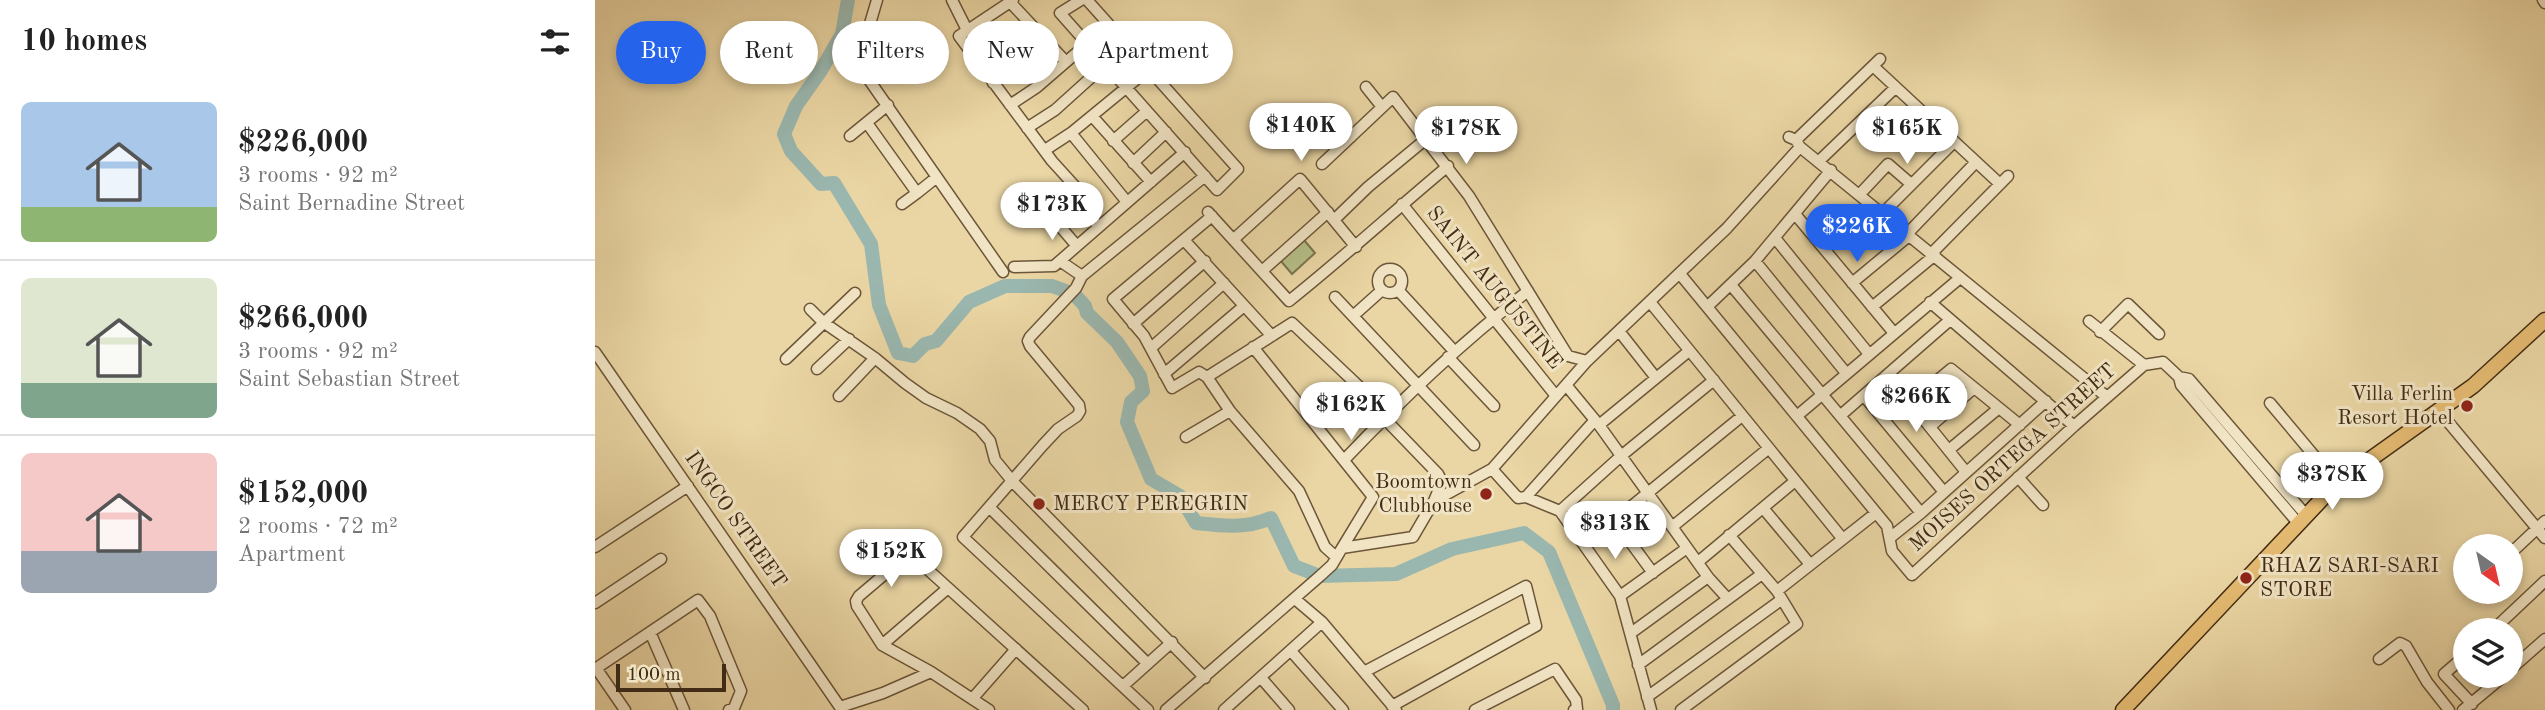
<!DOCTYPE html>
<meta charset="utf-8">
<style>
body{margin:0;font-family:"Old Standard TT",serif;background:#f6f6f6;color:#222;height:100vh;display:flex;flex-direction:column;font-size:26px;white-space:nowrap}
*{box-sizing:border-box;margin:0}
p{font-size:23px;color:#767676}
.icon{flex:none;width:38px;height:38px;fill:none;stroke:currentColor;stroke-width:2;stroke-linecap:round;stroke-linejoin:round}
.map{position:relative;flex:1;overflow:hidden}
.drawer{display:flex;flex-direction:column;background:#fff;width:595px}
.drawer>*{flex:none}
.hud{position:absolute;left:21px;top:21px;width:665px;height:63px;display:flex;gap:14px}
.needle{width:46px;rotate:146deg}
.tools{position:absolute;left:1858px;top:534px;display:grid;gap:14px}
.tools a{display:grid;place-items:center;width:70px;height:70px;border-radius:50%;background:#fff;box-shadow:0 4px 10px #0003;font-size:35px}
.scale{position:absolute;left:21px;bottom:18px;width:110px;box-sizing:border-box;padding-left:7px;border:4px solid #422c15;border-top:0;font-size:19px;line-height:24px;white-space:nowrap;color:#422c15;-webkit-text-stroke:5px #f1e4c4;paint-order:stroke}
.price{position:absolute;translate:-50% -60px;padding:0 16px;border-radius:24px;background:#fff;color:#222;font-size:23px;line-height:46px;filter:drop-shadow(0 2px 4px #0008)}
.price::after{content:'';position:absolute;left:50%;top:42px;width:21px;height:16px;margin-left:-10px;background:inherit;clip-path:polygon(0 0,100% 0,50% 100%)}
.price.on{background:#2563eb;color:#fff}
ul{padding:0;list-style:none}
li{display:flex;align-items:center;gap:21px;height:175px;padding:0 21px}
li+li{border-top:2px solid #e0e0e0}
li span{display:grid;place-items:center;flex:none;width:196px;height:140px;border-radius:10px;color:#555}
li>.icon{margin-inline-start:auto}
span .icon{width:84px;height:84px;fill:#fffc;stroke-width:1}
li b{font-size:30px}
h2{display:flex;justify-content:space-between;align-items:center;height:84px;padding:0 21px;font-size:30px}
.pill{padding:0 24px;border-radius:32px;background:#fff;box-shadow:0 4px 10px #0003;font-size:24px;line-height:63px}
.pill.on{background:#2563eb;color:#fff}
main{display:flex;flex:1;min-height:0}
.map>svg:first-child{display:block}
.green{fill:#b5be87;stroke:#7c754e;stroke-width:2}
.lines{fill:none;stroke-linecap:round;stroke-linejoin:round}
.river{stroke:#9ab7af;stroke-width:14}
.minor-casing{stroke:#6c5639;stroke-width:13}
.major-casing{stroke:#422c15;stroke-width:17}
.minor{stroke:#f1e4c4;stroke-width:10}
.major{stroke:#e5bb72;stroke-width:14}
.poi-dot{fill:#8f2418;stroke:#f1e4c4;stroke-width:2.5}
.labels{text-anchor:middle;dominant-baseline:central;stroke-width:6;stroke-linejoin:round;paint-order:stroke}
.street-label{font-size:21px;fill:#422c15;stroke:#f1e4c4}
.poi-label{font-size:21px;fill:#422c15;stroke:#f1e4c4;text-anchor:end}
</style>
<main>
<section class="drawer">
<h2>10 homes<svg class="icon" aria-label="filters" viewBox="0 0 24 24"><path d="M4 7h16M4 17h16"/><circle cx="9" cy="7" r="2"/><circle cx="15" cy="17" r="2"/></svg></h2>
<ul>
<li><span style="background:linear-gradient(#a9c7e8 75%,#8fb573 0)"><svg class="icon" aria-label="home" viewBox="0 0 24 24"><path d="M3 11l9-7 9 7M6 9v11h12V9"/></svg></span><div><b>$226,000</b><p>3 rooms · 92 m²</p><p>Saint Bernadine Street</p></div></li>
<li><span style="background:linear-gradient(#dfe7d0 75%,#7fa58c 0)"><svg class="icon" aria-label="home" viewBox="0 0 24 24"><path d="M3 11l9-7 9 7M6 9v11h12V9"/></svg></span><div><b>$266,000</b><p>3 rooms · 92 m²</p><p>Saint Sebastian Street</p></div></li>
<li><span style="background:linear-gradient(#f6c9c9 70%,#9aa5b1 0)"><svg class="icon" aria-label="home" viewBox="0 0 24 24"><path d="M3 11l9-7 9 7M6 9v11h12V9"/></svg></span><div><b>$152,000</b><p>2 rooms · 72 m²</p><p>Apartment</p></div></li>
</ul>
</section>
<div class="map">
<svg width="1950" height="710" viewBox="0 0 1950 710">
<rect width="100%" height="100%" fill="#ead6a4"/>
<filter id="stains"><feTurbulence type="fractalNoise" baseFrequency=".00286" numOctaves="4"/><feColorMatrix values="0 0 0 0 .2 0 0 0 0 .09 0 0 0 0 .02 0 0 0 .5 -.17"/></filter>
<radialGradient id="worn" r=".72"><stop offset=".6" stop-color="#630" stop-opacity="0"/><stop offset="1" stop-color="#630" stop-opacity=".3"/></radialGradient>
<path class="green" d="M709,240L720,253L697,274L685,260Z"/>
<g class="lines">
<path class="river" d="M253,0L247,34L225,72L201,106L189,134L196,151L226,184L239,183L276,244L284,305L303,353L318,356L330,344L341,341L374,302L410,286H457L479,294L490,306L492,313L522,342L545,376L548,391L536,402L532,422L556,479L585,496L601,523C628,526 651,529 676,518L699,566L725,576L801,574L857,549L929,533L954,552L1018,705V710"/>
<defs>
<path id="minor" d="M282,0L263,64L408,272
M357,0L372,30
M418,0L364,36L457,161L487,194L458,218L481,245
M486,0L465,13L622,190L643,169L492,0
M1948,0L1950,3
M415,2L471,62
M381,59L434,23
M1278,66L1405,184
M398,83L455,46
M771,87L787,107
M415,105L442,87L493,43
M497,116L556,182
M740,116L756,137
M272,123L322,193L307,204
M432,128L460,110L511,64
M476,133L532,202
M255,136L293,105
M1194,137L1201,140L1205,147L1512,397
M1201,140L1285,59
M518,141L552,111
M450,150L476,133L554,69
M1224,161L1300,88
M538,163L571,132
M727,164L798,97L874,196L973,356L992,361
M322,193L342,177
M1265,194L1293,164L1316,184
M481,199L504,227
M807,204L961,396
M613,212L694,301C748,258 799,211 853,166
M1288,213L1359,142
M1200,214L1299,333
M617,216L518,299L549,336L577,388L604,372L612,377L635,411L704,491L730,547L740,556
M740,219L773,187L831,139
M1313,233L1381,162
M1180,238L1274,354
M639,239L705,179L761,247
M589,240L677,336
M1337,253L1413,176
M465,261L487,276
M1160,261L1251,373
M419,267L459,266L590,152
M783 281a12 12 0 1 1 24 0a12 12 0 1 1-24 0Z
M667,271L733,212
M1085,274L1292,526L1297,551L1317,575L1479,426L1549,365L1568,362L1584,377L1586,385L1703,523
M1257,283L1315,235
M1136,285L1326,513
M803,290L859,351
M740,297L879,445
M1055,302L1247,538
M1335,302L1479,426
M1113,306L1160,261L1236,170
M1277,307L1340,255
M215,309L228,322L280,358L310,383L331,398L362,413L385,429L395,441L400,460L418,482L610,678
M758,316L787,290
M1494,321L1549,365
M538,324L610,261
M1024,331L1061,378
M1505,332L1533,304L1564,334
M658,347L778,497L747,548
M556,348L629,283
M0,352L247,710
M853,357L899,406
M191,359L260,293
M222,369L254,339
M569,374L649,306
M1293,375L1371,472
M612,377L697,323L793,414
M1584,377L1594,379L1710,514
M971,385L1004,425L1113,577L1133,599
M244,396L280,358
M1269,396L1349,492
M1316,402L1356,369L1425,425
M1675,403L1742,483
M1844,411L1950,538
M1203,415L1365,278
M1246,415L1355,320
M789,418L843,474L847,482L839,501
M1004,425L1094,351
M1336,426L1379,388
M591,437L635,411
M1355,449L1404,408
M750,459C807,399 867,342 933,291
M897,469L923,498L931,497L965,511L1025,596L1056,710
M1423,477L1448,505
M931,497L999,421
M394,507L552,663
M1168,508L1214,563
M965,511L1026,456L1119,380
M1020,521L1058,573
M1077,527L1174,448
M1296,537L1326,513L1451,401
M989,545L1147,416
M0,547L93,486
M1916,553L1950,521
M1103,562L1200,481
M1182,591L1281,513
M1025,596L1092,548
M700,599L727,622L801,710
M0,603L66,559
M1898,630L1950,581
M55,632L89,710
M1036,633L1113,577
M287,645L353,588
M696,651L748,710
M1871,655L1849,674L1877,704
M1784,659L1805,643L1811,646L1832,682L1854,710
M1043,665L1167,574
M1,668L30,710
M0,669L103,600L115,616L146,691L139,708L134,710
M1916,669L1950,639
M769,672L931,586L941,626L797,706
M667,679L694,710
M528,686L577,642
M1052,697L1186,600
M378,698L421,649
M245,707L288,693L336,672
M394,710L336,672L287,645L262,606L261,601L264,596L310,557L315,555L320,558L488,710
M553,710L368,537L448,445L463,429L482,416L485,411L484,405L435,346L433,341L435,337L481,288L487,276L610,176
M571,710L725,576L737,565L747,548L818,537L839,501L897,469L992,361L1132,228L1205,147
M629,710L727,622
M880,710L960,669L981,700L982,709L979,710
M1086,710L1202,624L1182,591L1134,535
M1868,710L1909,676"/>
<path id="major" d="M1528,710L1742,483L1878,386L1950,320"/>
</defs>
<use href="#minor" class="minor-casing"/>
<use href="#major" class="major-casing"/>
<use href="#minor" class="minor"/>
<use href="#major" class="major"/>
</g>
<g class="poi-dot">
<circle cx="1872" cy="406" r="7"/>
<circle cx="891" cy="494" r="7"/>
<circle cx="444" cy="504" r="7"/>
<circle cx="1651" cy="578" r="7"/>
</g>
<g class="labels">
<g class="street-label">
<text transform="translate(899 288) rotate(51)">SAINT AUGUSTINE</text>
<text transform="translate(1418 458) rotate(-42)">MOISES ORTEGA STREET</text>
<text transform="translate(140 520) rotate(55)">INGCO STREET</text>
</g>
<g class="poi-label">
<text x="1858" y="394">Villa Ferlin<tspan x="1858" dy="24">Resort Hotel</tspan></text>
<text x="877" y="482">Boomtown<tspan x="877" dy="24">Clubhouse</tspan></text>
<text x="458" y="504" text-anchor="start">MERCY PEREGRIN</text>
<text x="1665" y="566" text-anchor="start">RHAZ SARI-SARI<tspan x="1665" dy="24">STORE</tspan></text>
</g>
</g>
<rect width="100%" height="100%" filter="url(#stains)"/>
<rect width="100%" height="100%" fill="url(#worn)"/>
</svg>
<div class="tools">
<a><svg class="needle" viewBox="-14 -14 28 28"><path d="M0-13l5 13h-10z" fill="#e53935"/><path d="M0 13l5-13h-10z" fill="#767676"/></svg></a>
<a><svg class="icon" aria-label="layers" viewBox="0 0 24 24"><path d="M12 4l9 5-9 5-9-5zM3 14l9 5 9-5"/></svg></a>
</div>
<div class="scale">100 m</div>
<b class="price" style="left:706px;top:163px">$140K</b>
<b class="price" style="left:871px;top:166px">$178K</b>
<b class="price" style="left:1312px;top:166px">$165K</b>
<b class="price" style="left:457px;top:242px">$173K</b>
<b class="price on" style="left:1262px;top:264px">$226K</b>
<b class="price" style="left:1321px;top:434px">$266K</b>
<b class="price" style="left:756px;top:442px">$162K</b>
<b class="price" style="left:1737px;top:512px">$378K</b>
<b class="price" style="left:1020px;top:561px">$313K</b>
<b class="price" style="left:296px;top:589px">$152K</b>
<div class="hud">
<a class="pill on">Buy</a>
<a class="pill">Rent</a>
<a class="pill">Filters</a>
<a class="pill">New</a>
<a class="pill">Apartment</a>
</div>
</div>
</main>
